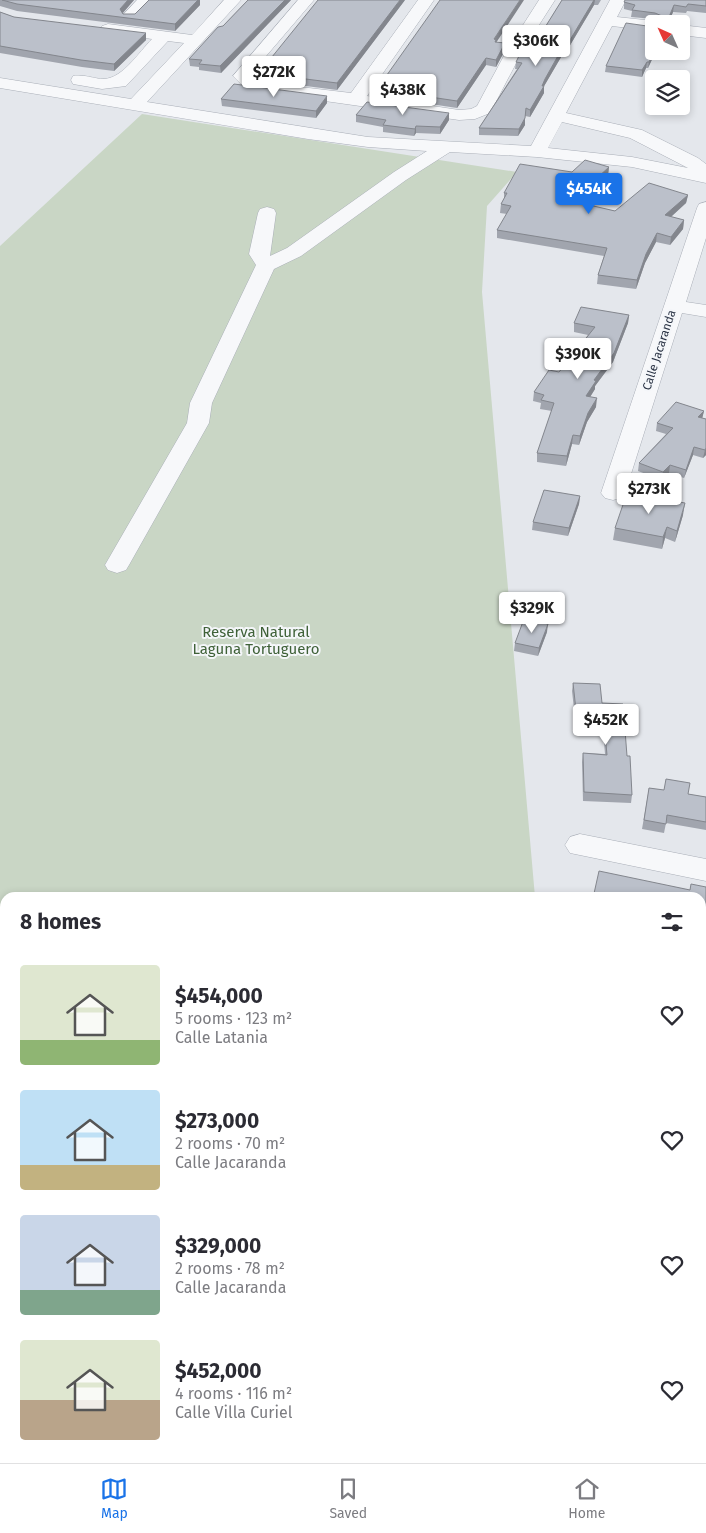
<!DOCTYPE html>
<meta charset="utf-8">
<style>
body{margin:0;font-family:"Fira Sans",sans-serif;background:#f2f2f3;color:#2b2b33;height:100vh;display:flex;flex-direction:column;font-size:19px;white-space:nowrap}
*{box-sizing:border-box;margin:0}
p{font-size:16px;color:#7c7c81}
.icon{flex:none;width:28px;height:28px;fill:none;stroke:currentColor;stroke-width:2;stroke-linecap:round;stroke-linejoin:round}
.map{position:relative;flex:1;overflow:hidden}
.sheet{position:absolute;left:0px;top:892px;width:706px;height:571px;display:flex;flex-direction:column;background:#fff;border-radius:15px 15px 0 0;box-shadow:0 2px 8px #0003}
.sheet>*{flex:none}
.needle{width:32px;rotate:315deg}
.buttons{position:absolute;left:645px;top:15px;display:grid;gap:10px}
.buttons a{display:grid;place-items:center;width:45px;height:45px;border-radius:5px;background:#fff;box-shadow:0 2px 8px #0003;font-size:25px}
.price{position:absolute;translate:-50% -42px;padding:0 11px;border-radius:5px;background:#fff;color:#222;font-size:16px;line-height:32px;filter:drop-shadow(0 1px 2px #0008)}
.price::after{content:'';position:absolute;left:50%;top:30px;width:15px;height:11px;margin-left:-8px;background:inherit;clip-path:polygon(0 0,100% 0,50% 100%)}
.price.selected{background:#1a73e8;color:#fff}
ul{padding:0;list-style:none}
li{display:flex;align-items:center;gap:15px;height:125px;padding:0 20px}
li span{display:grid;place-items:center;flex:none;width:140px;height:100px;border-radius:5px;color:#555}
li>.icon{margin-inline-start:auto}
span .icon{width:60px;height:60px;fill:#fffc;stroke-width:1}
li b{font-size:21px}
h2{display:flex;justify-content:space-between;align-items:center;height:60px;padding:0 20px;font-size:21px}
.menu{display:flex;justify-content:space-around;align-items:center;height:70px;border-top:1px solid #e1e1e2;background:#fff;font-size:14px;color:#7c7c81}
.menu a{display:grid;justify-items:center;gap:2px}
.menu .selected{color:#1a73e8}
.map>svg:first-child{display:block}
.green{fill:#c9d6c5}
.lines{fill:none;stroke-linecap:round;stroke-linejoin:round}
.minor-casing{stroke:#a9aeb7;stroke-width:1}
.minor{fill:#f7f8fa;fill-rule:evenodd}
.wall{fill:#a1a5ae}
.shaded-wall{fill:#83868d}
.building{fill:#bbc0ca;stroke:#83868d}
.labels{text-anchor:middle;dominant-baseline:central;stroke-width:4;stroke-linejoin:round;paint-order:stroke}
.far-street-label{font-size:12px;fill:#2b3445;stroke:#f4f6f9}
.park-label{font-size:15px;fill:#3f6138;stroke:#f4f6f9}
</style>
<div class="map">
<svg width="706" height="1463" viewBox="0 0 706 1463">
<rect width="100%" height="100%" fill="#e4e7ec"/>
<path class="green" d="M142,114L517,172L487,206L482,292L535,897L5,898V1135H0V246Z"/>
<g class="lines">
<defs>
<path id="minor" d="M137,0H154L136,19H124L122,16Z
M224,0H241L147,102L368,137L531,146L610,0H626L617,17L654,21L660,24H654V31L612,26L566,113L642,130L698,158L706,164V183L632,167L537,157L450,152L406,180L301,256L274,269L212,403L209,423L129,565L126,570L117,573L108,570L105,565L187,423L190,403L256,265L249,254L258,213L260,209L267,207L274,209L276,213L270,256L287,248L394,172L427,151L368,147L308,139L0,88V78L131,99L184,43L168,41L126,86L102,89L73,84L71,80L73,76C84,74 94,79 104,79C123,78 139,52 152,39L102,32L100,29L102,26L108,24L192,35ZM562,122L630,138L688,168L632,157L548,148Z
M298,0H314L250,75L258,82L351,93L418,0H434L367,96L459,110L471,109L477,106L507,50L539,0H555L523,50L490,113L475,119L459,120L247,90L233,76Z
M681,25L706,28V38L681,35Z
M706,202V238L686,302L706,305V317L682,313L625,493L621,498L613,500L605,498L601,493L697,208L699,204Z
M580,834L706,859V881L570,853L565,845L570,837Z
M605,1459H645L646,1463H606Z"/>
</defs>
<use href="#minor" class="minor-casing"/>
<use href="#minor" class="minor"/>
</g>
<path class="wall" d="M0,0H134L123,13V14H135L149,0H200V5L175,31L17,11L0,6Z
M248,0H291L221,73L199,70V67L190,66L189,59L223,26Z
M405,0L337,90L259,80V73Z
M562,0H601L598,5H594L566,52H564L544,86V93L530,117L525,116V125L518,136L479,135V128L517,69H515L516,62L534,45Z
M706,0V13L687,11L686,13L673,12L668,24H655L656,20L654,19L631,17L632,11L624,9V2Z
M0,12L14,17L146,40L114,71L82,67L0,53Z
M496,42L505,50L496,67L486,65L457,108L377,96V89Z
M654,51H656L648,68H646L642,77L605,72L606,66Z
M221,99L327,103L316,118L222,106Z
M449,113V120L440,134L416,133L414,136L383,132V127L356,122V115Z
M609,167L608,175L578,203L615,211L688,195L686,203L671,217L684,220L683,229L670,245L656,242L645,263L636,289L597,284L598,275L604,256L497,238V230L507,214L500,213L501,204L504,199V193L572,172Z
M629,315L628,323L613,362L595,386V389L590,397L596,407L587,422L579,445L572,444L566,466L537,462V453L552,411L540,409L541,403L533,401L534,392L559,372L588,335L574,332V323Z
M704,411L702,418L706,455L703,458L693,455L684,478L669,473L662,480L638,471L639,463L666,434L656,431L657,423Z
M580,496L579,504L568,536L532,530L533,522Z
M683,515L675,542L665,538L662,549L613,540L615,528Z
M547,632L538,656L514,651L515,643Z
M573,683L602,703L627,756L632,795L631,803L583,801L582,762L583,753L605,754L602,719L575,718L572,691Z
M649,788L706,797V830L666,823L664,833L642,829Z
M706,887V945L701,944V898L690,890Z
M701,1001L706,1003V1047L701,1045Z
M706,1413V1463H692L686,1459H701V1421Z"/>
<path class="shaded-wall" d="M128,0H134L120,16V9Z
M198,0H200V5L175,31V24Z
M285,0H291L221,73L220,66Z
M400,0H405L337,90V83Z
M520,0H524L494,46V39Z
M594,0H595L594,5L566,52L567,45Z
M674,5L673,12L668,24H666Z
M146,33V40L114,71V64Z
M505,43V50L496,67V60Z
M564,45V52L543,88L544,86V93L530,117V110L545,79Z
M654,51H656L648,68L649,62Z
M486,58V65L457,108V101Z
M647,62L646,68L642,77V70Z
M327,96V103L316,118V111Z
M449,113V120L440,134V127Z
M525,118V125L518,136L519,129Z
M416,126V133L414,136L415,129Z
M609,167L608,175L571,209L572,201Z
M688,195L686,203L664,223L665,215Z
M684,220L683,229L670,245L671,237Z
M657,233L656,242L645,263L636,289L637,280L646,254Z
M629,315L628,323L613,362L595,386V389L585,405L586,396L594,380Z
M597,398L596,407L587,422L579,445L580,436L588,413Z
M704,411L702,419L698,417Z
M573,435L572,444L566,466L567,456Z
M694,447L693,455L684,478L686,470Z
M706,448V455L703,458L705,450Z
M670,465L669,473L662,480L663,472Z
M580,496L579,504L568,536L569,528Z
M685,503L683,515L675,542L677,531Z
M667,527L665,538L662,549L663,537Z
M548,624L547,632L538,656L539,648Z"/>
<path class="building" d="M2,0H128L120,9L123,14H135L149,0H198L175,24L17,4Z
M248,0H285L220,66L199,64L202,60L189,59L218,27L223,26Z
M318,0H400L337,83L259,73Z
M440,0H520L494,39L496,40L495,42L505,43L496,60L486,58L457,101L377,89Z
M562,0H594L567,45H564L545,79L542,86H544L530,110L526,108L525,118L519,129L479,128L522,63L516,62L524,46L534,45Z
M625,0H706V6L688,4L686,7L674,5L666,24H655L657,20L662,19V16L655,13L632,10L635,5L624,2Z
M0,12L14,17L146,33L114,64L81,60L0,46Z
M626,23L654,27V51L649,62H647L642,70L606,66Z
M234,84L327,96L316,111L221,99Z
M367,102L449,113L440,127L416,126L415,129L383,125L386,120L356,115Z
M585,160L609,167L572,201L615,211L649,183L688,195L665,215L684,220L671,237L657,233L646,254L637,280L598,275L607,248L497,230L511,206L501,204L507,193H504L520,164L572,172Z
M581,307L629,315L614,353L594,380L596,381L586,396L597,398L588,413L580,436L573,435L567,456L537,453L554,403L541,400L544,395L534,392L549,370L559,372L595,327L574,323Z
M676,402L704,411L698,417L706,419V448L705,450L694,447L686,470L670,465L663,472L639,463L673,428L657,423Z
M544,490L580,496L569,528L533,522Z
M627,493L685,503L677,531L667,527L663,537L615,528Z
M524,619L548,624L539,648L515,643Z
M573,683L600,684L602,703L623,704L627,756H630L632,795L584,792L583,753L607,755L603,711L576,710Z
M666,779L690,783L688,794L706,797V822L667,815L666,824L644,820L649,788L664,790Z
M599,871L690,890L691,884L706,887V937L701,936V898H593Z
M701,1001L706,1003V1038L701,1036Z
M706,1413V1460L701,1457V1421Z"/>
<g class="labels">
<g class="far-street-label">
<text transform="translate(659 350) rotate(-72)">Calle Jacaranda</text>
</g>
<g class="park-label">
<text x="256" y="632">Reserva Natural<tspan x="256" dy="17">Laguna Tortuguero</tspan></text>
</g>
</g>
</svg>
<div class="buttons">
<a><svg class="needle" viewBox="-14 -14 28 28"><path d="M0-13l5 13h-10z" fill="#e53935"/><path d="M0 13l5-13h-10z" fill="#7c7c81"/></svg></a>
<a><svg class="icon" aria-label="layers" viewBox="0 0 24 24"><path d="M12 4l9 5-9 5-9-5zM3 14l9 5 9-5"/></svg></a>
</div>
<b class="price" style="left:536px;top:67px">$306K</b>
<b class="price" style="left:274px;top:98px">$272K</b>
<b class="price" style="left:403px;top:116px">$438K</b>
<b class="price selected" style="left:589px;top:215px">$454K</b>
<b class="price" style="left:578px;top:380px">$390K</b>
<b class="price" style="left:649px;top:515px">$273K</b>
<b class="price" style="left:532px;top:634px">$329K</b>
<b class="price" style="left:606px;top:746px">$452K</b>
<section class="sheet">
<h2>8 homes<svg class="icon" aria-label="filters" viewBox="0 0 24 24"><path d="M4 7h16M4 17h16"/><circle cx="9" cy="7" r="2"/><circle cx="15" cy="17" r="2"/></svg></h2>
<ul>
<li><span style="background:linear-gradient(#dfe7d0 75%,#8fb573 0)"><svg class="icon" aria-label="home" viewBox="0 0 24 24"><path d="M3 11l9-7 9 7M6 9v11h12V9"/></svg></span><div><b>$454,000</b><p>5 rooms · 123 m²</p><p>Calle Latania</p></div><svg class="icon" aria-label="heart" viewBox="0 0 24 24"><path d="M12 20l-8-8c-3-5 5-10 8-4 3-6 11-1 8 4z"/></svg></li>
<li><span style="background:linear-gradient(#bfe0f5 75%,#c2b280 0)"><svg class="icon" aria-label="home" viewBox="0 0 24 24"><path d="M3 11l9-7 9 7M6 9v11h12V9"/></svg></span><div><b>$273,000</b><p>2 rooms · 70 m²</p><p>Calle Jacaranda</p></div><svg class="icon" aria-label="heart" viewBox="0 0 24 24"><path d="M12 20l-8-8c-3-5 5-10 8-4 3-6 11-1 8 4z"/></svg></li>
<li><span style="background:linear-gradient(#c9d6e8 75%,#7fa58c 0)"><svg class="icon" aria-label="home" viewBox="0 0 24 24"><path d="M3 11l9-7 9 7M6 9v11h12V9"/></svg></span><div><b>$329,000</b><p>2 rooms · 78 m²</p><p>Calle Jacaranda</p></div><svg class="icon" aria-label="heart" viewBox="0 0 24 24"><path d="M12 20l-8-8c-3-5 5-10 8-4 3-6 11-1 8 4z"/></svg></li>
<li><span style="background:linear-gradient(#dfe7d0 60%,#b9a48a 0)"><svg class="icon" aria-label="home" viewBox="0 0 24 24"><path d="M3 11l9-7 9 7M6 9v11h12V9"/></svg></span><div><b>$452,000</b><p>4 rooms · 116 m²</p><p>Calle Villa Curiel</p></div><svg class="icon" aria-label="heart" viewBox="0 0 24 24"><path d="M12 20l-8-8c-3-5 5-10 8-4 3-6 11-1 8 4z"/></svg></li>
</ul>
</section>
</div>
<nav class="menu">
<a class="selected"><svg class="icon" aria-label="map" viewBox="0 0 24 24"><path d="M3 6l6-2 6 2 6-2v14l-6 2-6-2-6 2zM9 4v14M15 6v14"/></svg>Map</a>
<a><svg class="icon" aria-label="saved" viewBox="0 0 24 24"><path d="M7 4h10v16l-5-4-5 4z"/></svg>Saved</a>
<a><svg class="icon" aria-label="home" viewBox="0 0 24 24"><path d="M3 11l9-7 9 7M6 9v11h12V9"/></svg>Home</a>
</nav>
